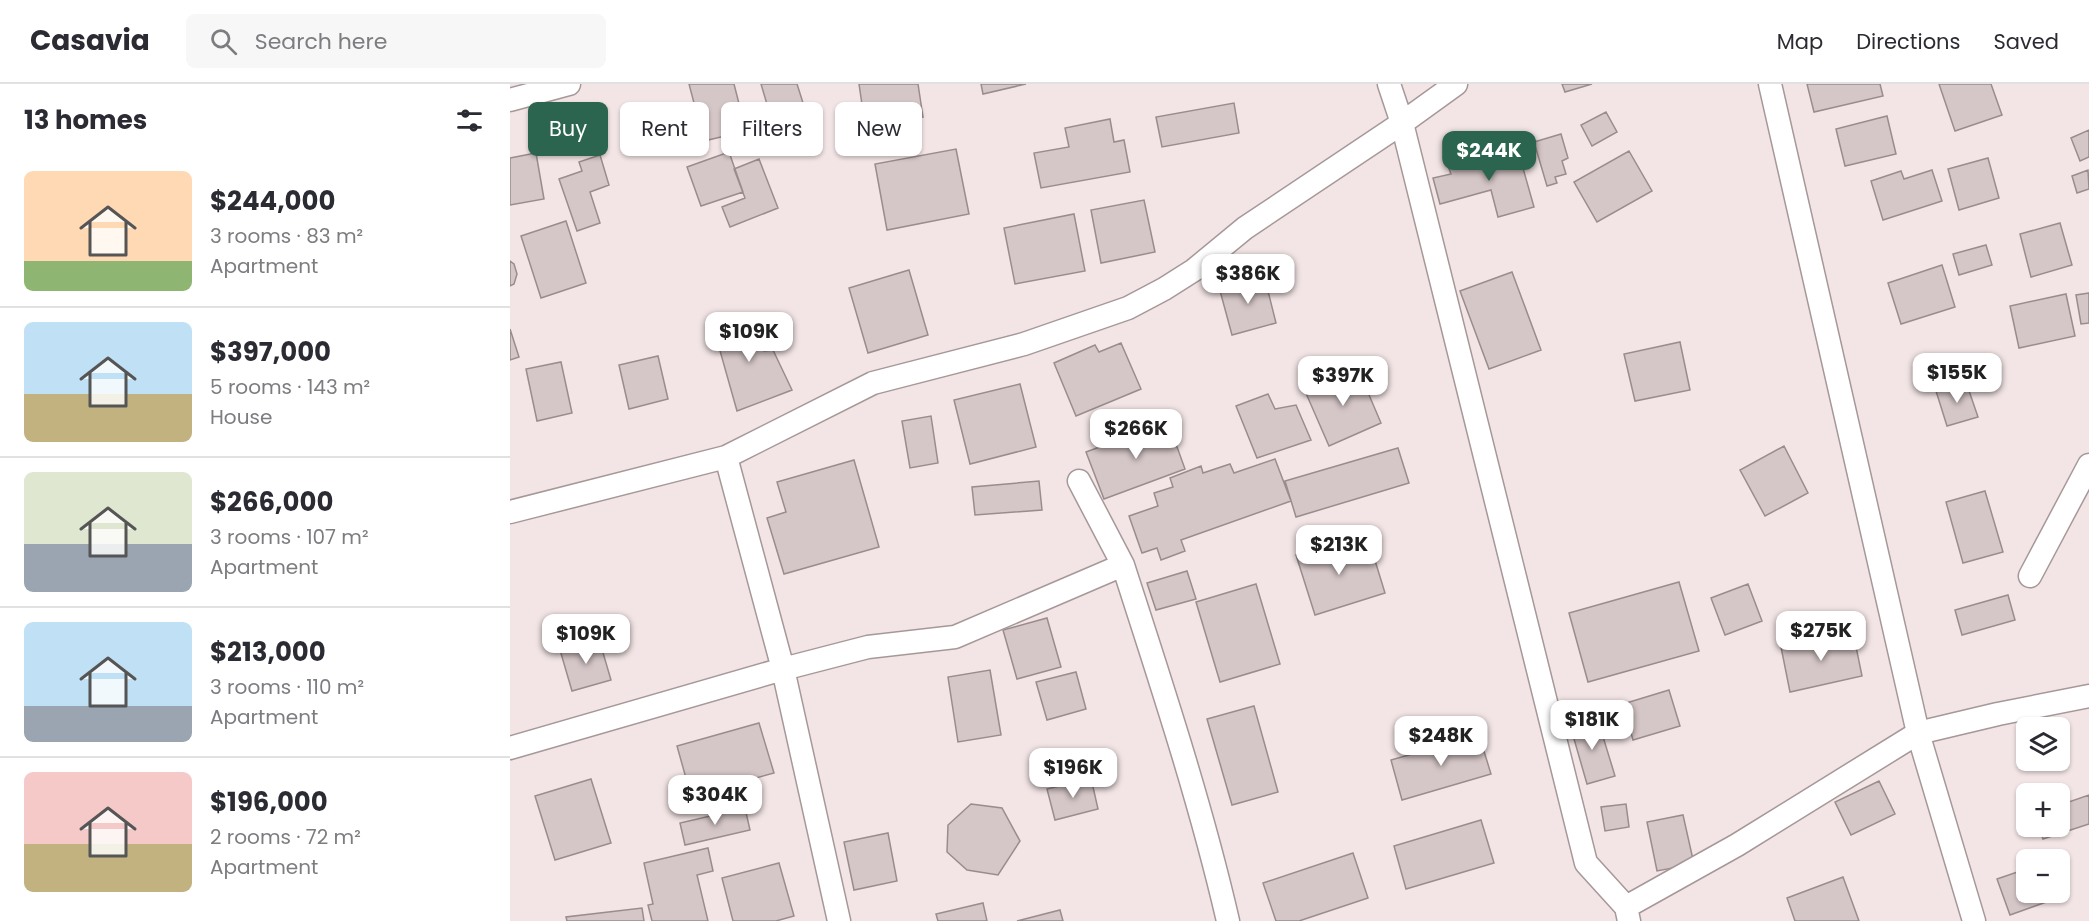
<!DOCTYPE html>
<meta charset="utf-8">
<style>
body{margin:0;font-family:Poppins,sans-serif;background:#f7f7f7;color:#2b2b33;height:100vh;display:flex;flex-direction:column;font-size:22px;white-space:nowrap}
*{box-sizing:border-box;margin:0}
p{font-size:20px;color:#7c7c81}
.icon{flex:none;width:33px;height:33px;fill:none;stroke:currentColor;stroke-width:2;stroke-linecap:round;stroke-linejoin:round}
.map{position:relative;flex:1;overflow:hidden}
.side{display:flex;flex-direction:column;background:#fff;width:510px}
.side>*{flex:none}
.hud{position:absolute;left:18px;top:18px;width:570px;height:54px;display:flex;gap:12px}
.controls{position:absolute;left:1506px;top:633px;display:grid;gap:12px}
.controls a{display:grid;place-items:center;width:54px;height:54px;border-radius:9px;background:#fff;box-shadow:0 2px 4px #0004;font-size:30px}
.price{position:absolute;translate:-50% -51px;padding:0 14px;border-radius:12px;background:#fff;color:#222;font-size:20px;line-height:39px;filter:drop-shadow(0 2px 3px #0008)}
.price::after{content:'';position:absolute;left:50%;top:36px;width:18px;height:14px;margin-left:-9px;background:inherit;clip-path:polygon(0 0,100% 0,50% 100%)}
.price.active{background:#2b654f;color:#fff}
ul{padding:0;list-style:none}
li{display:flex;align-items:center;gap:18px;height:150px;padding:0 24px}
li+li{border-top:2px solid #e1e1e2}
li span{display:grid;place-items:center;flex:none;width:168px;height:120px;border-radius:9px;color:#555}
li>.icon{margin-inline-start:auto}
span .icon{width:72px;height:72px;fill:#fffc;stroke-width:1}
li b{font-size:26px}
h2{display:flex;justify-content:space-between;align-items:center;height:72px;padding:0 24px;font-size:26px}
.chip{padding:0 21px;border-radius:9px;background:#fff;box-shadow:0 2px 4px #0004;font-size:21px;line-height:54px}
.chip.active{background:#2b654f;color:#fff}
header{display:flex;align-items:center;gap:36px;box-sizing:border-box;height:84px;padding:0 30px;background:#fff;border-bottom:2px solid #e1e1e2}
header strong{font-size:28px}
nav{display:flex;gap:33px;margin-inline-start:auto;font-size:21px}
.search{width:420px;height:54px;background:#f7f7f7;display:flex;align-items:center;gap:15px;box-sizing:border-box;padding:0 21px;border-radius:9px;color:#7c7c81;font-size:22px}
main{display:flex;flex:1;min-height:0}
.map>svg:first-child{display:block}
.building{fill:#d5c6c7;stroke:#9a8c8d;stroke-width:1.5}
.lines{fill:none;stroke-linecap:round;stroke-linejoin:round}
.street-casing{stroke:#a69899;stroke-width:25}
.street{stroke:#fff;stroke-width:22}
</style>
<header>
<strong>Casavia</strong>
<div class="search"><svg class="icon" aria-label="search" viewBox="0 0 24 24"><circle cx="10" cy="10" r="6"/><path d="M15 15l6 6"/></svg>Search here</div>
<nav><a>Map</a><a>Directions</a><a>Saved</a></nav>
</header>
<main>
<section class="side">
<h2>13 homes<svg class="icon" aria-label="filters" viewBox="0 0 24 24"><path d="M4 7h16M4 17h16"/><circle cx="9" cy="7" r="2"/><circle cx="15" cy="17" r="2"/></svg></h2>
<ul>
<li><span style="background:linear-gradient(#ffd9b3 75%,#8fb573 0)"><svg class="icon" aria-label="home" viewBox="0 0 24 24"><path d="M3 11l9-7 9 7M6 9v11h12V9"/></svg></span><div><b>$244,000</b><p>3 rooms · 83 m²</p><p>Apartment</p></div></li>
<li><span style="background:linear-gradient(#bfe0f5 60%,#c2b280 0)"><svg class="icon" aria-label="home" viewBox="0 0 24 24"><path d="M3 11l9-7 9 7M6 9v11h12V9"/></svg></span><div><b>$397,000</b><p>5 rooms · 143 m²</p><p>House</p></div></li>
<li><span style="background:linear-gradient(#dfe7d0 60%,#9aa5b1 0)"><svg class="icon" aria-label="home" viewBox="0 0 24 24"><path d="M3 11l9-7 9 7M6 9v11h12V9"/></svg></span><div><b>$266,000</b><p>3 rooms · 107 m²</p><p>Apartment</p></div></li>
<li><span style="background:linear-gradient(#bfe0f5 70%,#9aa5b1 0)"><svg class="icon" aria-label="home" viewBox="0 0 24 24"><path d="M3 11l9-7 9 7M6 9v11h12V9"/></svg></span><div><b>$213,000</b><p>3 rooms · 110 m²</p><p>Apartment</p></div></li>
<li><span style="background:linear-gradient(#f6c9c9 60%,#c2b280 0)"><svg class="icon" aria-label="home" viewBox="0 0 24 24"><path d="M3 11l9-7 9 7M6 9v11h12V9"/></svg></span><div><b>$196,000</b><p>2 rooms · 72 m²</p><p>Apartment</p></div></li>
</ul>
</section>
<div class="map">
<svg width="1579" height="837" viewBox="0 0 1579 837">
<rect width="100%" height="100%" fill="#f3e5e6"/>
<path class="building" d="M179,0H224L236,47L194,57Z
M251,0H287L301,44L267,54Z
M349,0H408L413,33L355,41Z
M471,0H516L473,10Z
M1052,0H1082L1055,8Z
M1297,0H1370L1373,12L1304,28Z
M1429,0H1481L1492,31L1445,47Z
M724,19L729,49L652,63L646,33Z
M1096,28L1107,48L1082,62L1071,41Z
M1377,32L1386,70L1335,82L1326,45Z
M600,35L604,58L614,56L620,88L531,104L524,69L559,63L555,44Z
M1579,46V73L1570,77L1561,54Z
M1051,50L1058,74L1052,77L1056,90L1045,93L1047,99L1037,102L1024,58Z
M1007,63L1024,123L988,133L981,106L930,120L923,94L941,90L938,82Z
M446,65L459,130L377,146L365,80Z
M1119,67L1142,107L1087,138L1064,98Z
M219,68L233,108L191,122L177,83Z
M26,69L34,115L0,121V74Z
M90,71L99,101L80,108L90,139L67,147L49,95L72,87L69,78Z
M1478,74L1489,114L1449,126L1438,85Z
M249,75L268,124L220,143L212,123L235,114L224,85Z
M1422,86L1432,117L1373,136L1361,97L1391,87L1394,95Z
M1578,86L1579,105L1567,109L1562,92Z
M634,116L645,168L591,179L581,126Z
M564,130L575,187L505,200L494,144Z
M56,137L76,199L31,214L11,152Z
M1550,139L1562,181L1521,193L1510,150Z
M1476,161L1482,181L1449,191L1443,170Z
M0,177L4,180L7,190L4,200L0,202Z
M1432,181L1445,223L1391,240L1378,199Z
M399,186L418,251L358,269L339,204Z
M1002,188L1031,266L979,285L950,207Z
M754,191L766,239L722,251L709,203Z
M1579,209V239L1571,240L1566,211Z
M1556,210L1565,252L1509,264L1500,222Z
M240,229L254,267L263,266L282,306L227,327L203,242Z
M0,245L9,273L0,276Z
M1170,258L1180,306L1125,317L1114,270Z
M611,259L631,305L566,332L544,279L585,261L589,268Z
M148,272L158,315L119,325L109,281Z
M51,278L62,329L27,337L16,285Z
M848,285L871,339L819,362L795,307Z
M1456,298L1468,333L1437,342L1426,307Z
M510,300L526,363L460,380L444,316Z
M758,310L765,325L786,321L801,356L747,374L726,322Z
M421,332L428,379L400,384L392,337Z
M658,338L675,385L594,415L576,368Z
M1274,362L1298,409L1255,432L1230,386Z
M888,364L899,399L786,433L775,397Z
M765,375L781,417L671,456L675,467L651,476L647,464L632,469L619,432L648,422L644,409L663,403L660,394L691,382L693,389L720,380L724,389Z
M344,376L369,463L274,490L257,434L276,428L267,398Z
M529,397L532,426L465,431L462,403Z
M1475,407L1493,468L1453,479L1436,418Z
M840,454L847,475L863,470L875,509L805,531L786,471Z
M677,487L686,515L646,526L637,499Z
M1169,498L1189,567L1078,598L1059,529Z
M746,500L770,580L710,598L686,518Z
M1238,500L1252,537L1215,551L1201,514Z
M1498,511L1505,536L1452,551L1445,526Z
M537,534L551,583L507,595L493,546Z
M1343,548L1352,592L1280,608L1271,563Z
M89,555L101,596L62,607L50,566Z
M480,586L491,651L448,658L438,593Z
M566,588L576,625L537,636L526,598Z
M1159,606L1170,642L1123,656L1113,620Z
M744,622L768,708L722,721L697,635Z
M1087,633L1105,692L1077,700L1060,641Z
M249,639L264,689L181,712L167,662Z
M969,651L981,690L892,716L881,676Z
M581,694L588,725L545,736L537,705Z
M81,695L101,759L45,776L25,712Z
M1369,697L1385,730L1341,751L1325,718Z
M1579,711V740L1533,755L1528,742H1550V721Z
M461,720L492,724L510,757L488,791L457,786L437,768L438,741Z
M1116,720L1119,743L1095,747L1091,723Z
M235,724L240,746L175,761L170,739Z
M1173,731L1184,780L1147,787L1137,738Z
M971,736L984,779L896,805L884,762Z
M378,749L387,797L344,806L334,758Z
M198,764L203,787L187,791L198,837H142L138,821L143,820L134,779Z
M843,769L858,814L789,837H766L753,799Z
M269,779L284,832L266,837H223L212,794Z
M1516,785V808H1548L1550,813L1500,831L1487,795Z
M1333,793L1349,837H1285L1277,814Z
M473,819L477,837H428L426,830Z
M132,824L134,837H57L56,833Z
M550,826L553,837H507Z"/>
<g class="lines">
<defs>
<path id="street" d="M879,0L892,39L1076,779L1116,823L1119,837
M1260,0L1408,649L1464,837
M0,16L59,0
M216,373L273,585L329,837
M0,428L216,373L363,299L514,260L618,224L654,205L684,186L735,144L892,39L946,0
M613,481C651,599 690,716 718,837
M1520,492L1579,381
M0,664L273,585L358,563L445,553L613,481L569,397
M1116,823L1227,761L1408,649L1488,630L1579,612"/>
</defs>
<use href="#street" class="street-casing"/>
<use href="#street" class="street"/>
</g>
</svg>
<div class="controls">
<a><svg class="icon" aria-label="layers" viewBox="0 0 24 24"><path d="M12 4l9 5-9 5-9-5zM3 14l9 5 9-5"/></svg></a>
<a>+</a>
<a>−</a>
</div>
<b class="price active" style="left:979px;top:98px">$244K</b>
<b class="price" style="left:738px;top:221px">$386K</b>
<b class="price" style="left:239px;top:279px">$109K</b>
<b class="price" style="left:1447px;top:320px">$155K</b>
<b class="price" style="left:833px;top:323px">$397K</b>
<b class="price" style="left:626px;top:376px">$266K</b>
<b class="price" style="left:829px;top:492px">$213K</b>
<b class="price" style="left:1311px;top:578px">$275K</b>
<b class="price" style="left:76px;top:581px">$109K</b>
<b class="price" style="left:1082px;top:667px">$181K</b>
<b class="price" style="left:931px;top:683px">$248K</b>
<b class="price" style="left:563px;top:715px">$196K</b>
<b class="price" style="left:205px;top:742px">$304K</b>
<div class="hud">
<a class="chip active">Buy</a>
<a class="chip">Rent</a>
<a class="chip">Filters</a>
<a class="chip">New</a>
</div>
</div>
</main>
